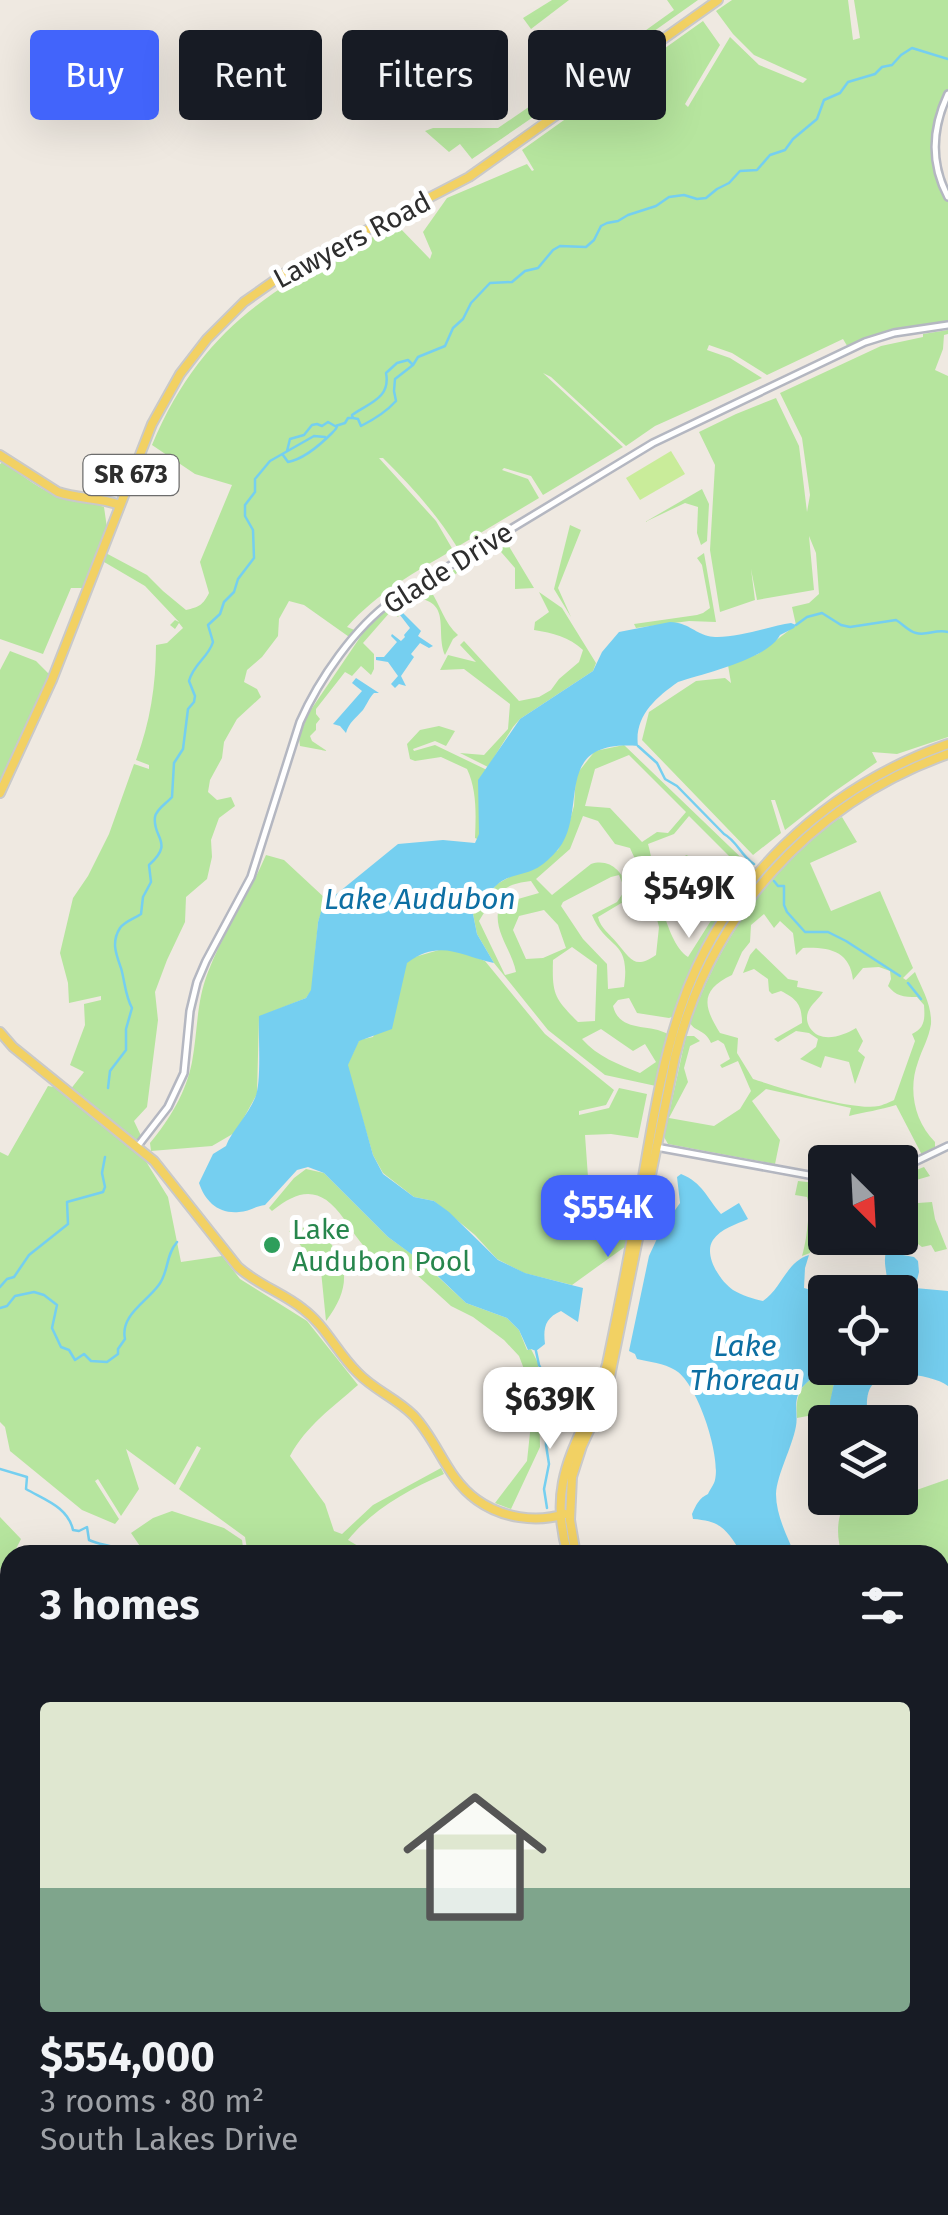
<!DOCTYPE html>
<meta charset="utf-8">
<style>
body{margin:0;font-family:"Fira Sans",sans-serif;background:#20242c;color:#f1f3f6;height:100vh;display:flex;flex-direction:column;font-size:38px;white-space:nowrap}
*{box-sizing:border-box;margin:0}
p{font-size:32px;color:#9ea1a6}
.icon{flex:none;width:55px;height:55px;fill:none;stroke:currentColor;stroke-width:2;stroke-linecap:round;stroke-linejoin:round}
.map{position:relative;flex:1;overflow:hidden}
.details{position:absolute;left:0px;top:1545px;width:950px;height:670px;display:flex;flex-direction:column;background:#171b24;border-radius:30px 30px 0 0;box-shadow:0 10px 40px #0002}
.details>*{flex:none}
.guide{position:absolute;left:30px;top:30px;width:890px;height:90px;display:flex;gap:20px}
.needle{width:65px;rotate:156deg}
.buttons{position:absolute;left:808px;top:1145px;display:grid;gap:20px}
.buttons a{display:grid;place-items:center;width:110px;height:110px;border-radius:10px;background:#171b24;box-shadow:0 10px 40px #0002;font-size:50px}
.price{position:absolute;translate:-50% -85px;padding:0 22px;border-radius:20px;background:#fff;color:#222;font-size:32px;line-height:65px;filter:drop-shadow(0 2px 5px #0008)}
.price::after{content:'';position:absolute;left:50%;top:60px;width:30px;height:22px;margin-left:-15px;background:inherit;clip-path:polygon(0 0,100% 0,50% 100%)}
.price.selected{background:#4264fb;color:#fff}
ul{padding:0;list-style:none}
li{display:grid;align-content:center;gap:20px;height:530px;padding:0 40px}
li+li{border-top:2px solid #363941}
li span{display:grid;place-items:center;height:310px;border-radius:10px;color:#555}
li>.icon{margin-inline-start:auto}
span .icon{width:180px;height:180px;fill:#fffc;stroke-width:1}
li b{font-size:42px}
h2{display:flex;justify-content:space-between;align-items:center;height:120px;padding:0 40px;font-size:42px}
.tag{padding:0 35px;border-radius:10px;background:#171b24;box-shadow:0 10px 40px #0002;font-size:35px;line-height:90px}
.tag.selected{background:#4264fb;color:#fff}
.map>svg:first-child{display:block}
.green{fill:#b6e59e;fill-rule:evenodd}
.pitch{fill:#c9ec9a}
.water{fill:#75cff0}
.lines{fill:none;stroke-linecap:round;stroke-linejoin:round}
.stream{stroke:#75cff0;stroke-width:2.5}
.minor-casing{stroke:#b4b7c1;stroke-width:10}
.major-casing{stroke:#c9c9c9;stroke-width:12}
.highway-casing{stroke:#c9c9c9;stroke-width:14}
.minor{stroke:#fff;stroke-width:5}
.major{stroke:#f2d163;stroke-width:8}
.highway{stroke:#ffa35c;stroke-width:9}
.rail{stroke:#a3a6b8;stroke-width:2.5}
.leisure-dot{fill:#2e9e5b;stroke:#fff;stroke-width:4}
.labels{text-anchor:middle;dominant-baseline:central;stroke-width:10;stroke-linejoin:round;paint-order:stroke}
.shield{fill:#fff;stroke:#6d6d6d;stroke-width:2.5}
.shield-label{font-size:25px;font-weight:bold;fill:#2e2e2e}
.street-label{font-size:28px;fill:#2e2e2e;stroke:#fff}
.leisure-label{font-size:28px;fill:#27864d;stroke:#fff;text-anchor:start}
.water-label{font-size:30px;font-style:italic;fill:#0d6fa3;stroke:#fff}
</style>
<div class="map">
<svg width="948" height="2215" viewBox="0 0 948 2215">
<rect width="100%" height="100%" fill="#efe9e1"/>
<path class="green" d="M552,0H569L531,29L523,18Z
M667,0H698L551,104L550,99L674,10Z
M732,0H848L853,40L860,38L854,0H948V94L942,106L935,157L948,197V325L905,331L849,349L843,339L767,375L732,353L709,345L707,350L730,358L762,378L655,426L626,446L551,377L543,373L623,447L543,495L531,476L504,468L502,470L528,479L539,498L457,547C436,513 411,486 383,458H379L436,521L453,550C415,572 377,593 347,627L357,631L352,639L304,605L289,601L279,619L278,636L262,657L247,670L244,682L257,689L261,697L237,719L224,742L222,758L210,780L208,792L217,800L231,797L235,806L219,818L211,840L212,857L207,879L186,897L185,922L167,960L155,992L158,1020L147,1107L134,1121L143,1140L137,1147L168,1197L181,1262L222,1256L240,1279L307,1321L358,1385C333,1407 306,1426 290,1456L325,1504L334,1531L342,1534L373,1505L441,1468L444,1474C408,1490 373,1509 348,1540L373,1555H248L245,1537L179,1489L201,1448L197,1446L175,1485L126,1449L139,1489L121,1516L98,1479L95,1481L119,1519L115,1524L82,1510L10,1451L5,1427L0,1422V1152L8,1156L48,1086L70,1090L84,1072L70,1065L85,1025L84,1004L101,1000V996L69,1003L68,983L60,953L73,898L88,876L109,834L134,764L149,769V765L136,760C150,723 156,685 156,645L167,643L183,628L179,623L175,629L170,625L175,620L179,622L145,586L99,559L102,551L147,575L163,591L186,610C199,607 203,605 209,593L200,562L232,485L195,474L152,445C204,321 284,281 397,225L430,259L432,253L423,232L447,198L527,164L532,171L534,170L522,150L703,21L720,45L685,104L688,107L730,37L759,65L803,83L807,79L754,55L733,34L716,11Z
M536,102L542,111L472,159L460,144L449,152L425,131L433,128H498Z
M948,330V334L944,335L943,349L935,370L948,376V737L897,754L872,752L877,762L831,794L785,830L775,800H771L781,833L753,855L642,740L649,712L696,681L725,678L731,683L728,665L758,654L796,625L792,607L809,603L819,594L816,553L809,536L814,590L757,600L751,569L755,600L720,612L710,550L715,465L699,432L736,414L776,398L799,446L807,512L810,495L802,438L780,393L881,346L923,337V334Z
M3,462C23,476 41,491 65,499C78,504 91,501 104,507L107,528L83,588H71L43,654L0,639V464Z
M702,489L709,504L707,541L701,545L697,533L698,507L685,503L645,522Z
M570,525L581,530L558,588L571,617L554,589Z
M504,538L534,588L515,589V568L495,545Z
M704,553L716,622L689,621L636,628L634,624L697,615L703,613L710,608L702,565L697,558Z
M469,561L473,563L430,590C440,604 444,623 458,635L453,639L445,655C435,632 453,600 413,598L398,617L391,611L363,643L374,654V669L371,675L361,666L352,676L345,672L316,709V714L320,719L316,724V730L310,736L312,741L327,751L300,746L299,738L308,714L365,630L388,609Z
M539,592L562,608L596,663L593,671L520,719L513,727L488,767L460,753L484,755L508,729L510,704L464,669L440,670L448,655L476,662L460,645L464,641L519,701L539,697L551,690L559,679L579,662L583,650C569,637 553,633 534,630L535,622L549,612Z
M10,651L36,661L50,675L0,785V670Z
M439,726L455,731L446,746L435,741L413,749L414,751L435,745L487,770L482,841L475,838C476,815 477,790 467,769L441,757L415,761L410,759L407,744L420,730Z
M624,745L755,871C717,915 695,963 675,1016L669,1018L637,1013L629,998L618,1000L613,1006C620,1033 648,1023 668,1034L656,1086L605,1075L548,1030L494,963L477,934L473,914L497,884L558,850L567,830L574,806L576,775L595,751ZM629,755L686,812L668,833L657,832L642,842L610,808L585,806L595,769ZM583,816L598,821L615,844L630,848L650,892L659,927L656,955C634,970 631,959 617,943C609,933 601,929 598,917L623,902L628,889C623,872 610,858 591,864L552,895L536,879L570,849ZM689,816L743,870L688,957C663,940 656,873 648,844L674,834ZM619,875L625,890L617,902L592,915C607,951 631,938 624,987L608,989L607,964L583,939L561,906L563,902L611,877ZM531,881L539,893L511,901L498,912C495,933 512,951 516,972L505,975L479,921C494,896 501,884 531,881ZM544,910L558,925L566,948L543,958L526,959L513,930L519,916ZM572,947L597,965L595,1021L578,1022C554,998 552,994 553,960ZM601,1029L633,1051L645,1044L656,1062L640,1073C618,1064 598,1057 582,1039Z
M842,817L857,842L810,863L831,911L880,891L913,968L903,978L906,980L915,972C922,989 932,1005 931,1024C929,1038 922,1049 918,1062C908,1089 914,1121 935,1142V1147L922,1155L896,1105C880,1110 865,1112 849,1116L851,1108L766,1089L752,1101L780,1140L775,1164L668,1144L664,1137L686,1036H694L700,1041L690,1046L684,1068L688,1082L669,1118L714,1126L740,1109L751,1091L738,1061L722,1068L720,1065L730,1059L724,1044L718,1040L711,1043C705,1029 695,1032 690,1023C714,955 751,895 805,846C817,835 829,824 842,817ZM764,914L774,928L780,921L793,933L796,955L803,948C829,947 850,951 853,980L863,968L879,967L890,971L891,979L888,986C896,996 903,997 917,997L924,1005C925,1019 925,1028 912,1034L915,1041L894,1100C893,1101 880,1106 879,1106C852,1111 781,1088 753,1079L737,1053L738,1038L720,1033C703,1006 700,990 732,975L742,952L750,942L751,925Z
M266,855L284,860L326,899L318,922L312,990L306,998L259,1017L257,1094L236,1132L212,1146L151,1151L150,1143C169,1120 186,1093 192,1062C198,1030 196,1003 208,972C224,931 249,895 266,855Z
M686,855L698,860L711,871L696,891L687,882L681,861Z
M756,948L788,979L798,981L797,987L823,992C819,999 811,1004 808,1012C806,1018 807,1023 810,1028C821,1044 843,1036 856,1028L863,1041L858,1051L865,1057L855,1084L849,1062L825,1056L821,1068L800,1059L816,1047L818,1039L809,1033L796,1031L778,1042L774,1039L802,1023C802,1005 797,999 781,991L772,994L769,991L768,979L754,969L743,973L750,955Z
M439,950H457L485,961L545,1034L614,1090L606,1105L579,1111V1115L609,1108L619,1088L647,1094L638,1138L611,1134L585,1135L588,1177L597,1208L634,1210L626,1246L572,1285L524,1273L497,1259L475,1235L434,1201L414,1197L383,1173L373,1155L347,1066L359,1040L373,1037L407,962L411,958Z
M924,1167L930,1176L913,1181L918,1203L932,1202L935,1219L947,1249L935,1252L931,1245L922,1247L910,1238L900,1237V1220L905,1226L915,1229C919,1210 914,1202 900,1189V1176Z
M306,1169L324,1173L388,1237L420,1260L466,1303L507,1318L519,1330L527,1350L531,1349L538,1363L540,1447L511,1509L495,1503L527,1461L534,1395L519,1356L504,1340L473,1317L451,1306L394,1254L380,1265L378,1263C366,1249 354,1235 344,1219C322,1187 301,1187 272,1211L269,1208L294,1178Z
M798,1181L825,1184V1197L815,1202V1222L810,1253L802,1256C806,1243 811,1210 807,1197L795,1195Z
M313,1225C348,1256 355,1283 326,1321L321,1271L289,1231Z
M823,1375L828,1376L834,1383L829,1412L797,1418C795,1397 800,1380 823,1375Z
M948,1479V1650L940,1652V1555H842C836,1535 836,1516 848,1498H900V1484L908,1493Z
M172,1511L224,1528L242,1540L244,1555H146L131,1533L153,1518Z
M0,1517L21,1539L13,1555H10V1561L5,1572L0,1569Z
M0,1787H6L3,1811L10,1833V1877L0,1872Z"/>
<path class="pitch" d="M671,451L685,474L640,500L626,478Z"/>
<path class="water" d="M402,612L421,631L418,636L433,646L429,648L420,643L411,654L414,657L401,676L406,686L399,684L395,688L391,684L398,676L388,662L376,660V657H384L397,642L391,636L392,634L401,641L405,637L404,635L410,628L400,615Z
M670,622C689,623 693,632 708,636C728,641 770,626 791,623L796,625L794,628L780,635C768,659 705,673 678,682C655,698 634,717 638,746C546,739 593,816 554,854C549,859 542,866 535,869C524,875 509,875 499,883C489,891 481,904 473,914L477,934L494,963C461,956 440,938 407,963L392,1029L359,1041L348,1065L373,1155L383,1174L414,1197L434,1201L449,1212L498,1260L525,1273L583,1288L578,1322L561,1311C545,1318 543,1328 545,1344L536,1351L531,1349L528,1350L519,1330L507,1318L466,1303L425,1264L388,1237L324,1173L308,1167L297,1170L265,1205C255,1206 248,1212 239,1212C218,1214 205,1201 199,1183L213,1154L226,1146C231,1132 248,1115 255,1098C262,1082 258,1036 259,1016L306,998L311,990L318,922L323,905L398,844L443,840L475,843L479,834L478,780L520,719L593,671L602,652L619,632Z
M356,678L379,693H374C369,698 366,706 363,710C356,718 349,722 346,733L340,726L333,724L362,691L352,683Z
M681,1174C703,1183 706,1197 721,1214L739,1203L748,1219C737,1224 720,1229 713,1240C703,1255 720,1281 733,1290C741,1295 754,1299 763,1301C782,1288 786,1262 809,1255L805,1268L804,1288L825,1294V1368H900V1292H884C891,1276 882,1268 886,1252L914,1257L918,1261L919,1272L915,1288L948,1291V1386C933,1375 890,1369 875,1382C864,1391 867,1410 868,1422H840L830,1414V1402L834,1383L828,1376L814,1377C807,1382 801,1387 798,1395C794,1405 798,1415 796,1426C792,1448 777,1474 776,1494C776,1515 787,1536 795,1555H743C727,1532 724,1521 693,1519L692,1514C696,1505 699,1498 708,1494C710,1489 714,1485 715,1480C721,1455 697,1382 675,1370C664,1363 649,1362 637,1359L635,1354L629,1351L649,1256L661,1230L680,1203L677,1177Z"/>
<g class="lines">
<path class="stream" d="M353,418L358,419L361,426C375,419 386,412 396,401L394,391L395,379L413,365L418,357L445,346L453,328L463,319L471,303L490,283L512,282L525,271L538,268L553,250L560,246L586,247L594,240L601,226L607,223L618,221L628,215L656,206L669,197L684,195L697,199L706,198L717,189L729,183L740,171L757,170L770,155L785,150L793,139L817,119L824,100L840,93L848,82L875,74L882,67L892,65L901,55L912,48L948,59
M287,451L290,439L304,435L312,425L317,424L322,426L328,422L335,426
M283,455L288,462C304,459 320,445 332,433C344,421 328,429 345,423L348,418H353L352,415C369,403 391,398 386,373L397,363L408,360L413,365
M796,625L807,617L822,613L841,625L850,627L896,620C903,624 908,631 916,633C927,636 935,629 948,632
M638,746L657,763L665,779L677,786L724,834C737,841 741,856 754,864
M774,881L778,886H784V905L787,912L805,932H828L846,941L900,976
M908,983L921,999
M108,1088L110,1071L126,1050V1029L132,1008C125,995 125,982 121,968C116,954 111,942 120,928C125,921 134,919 141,914L143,897L151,882L149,865C175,842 152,838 155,817C156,809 167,803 172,797L174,763L183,749L188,709L194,702L195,696L189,681C194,663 208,658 213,642L208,625L220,614L224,602L234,592L238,579L254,558L253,530L245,516V505L255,492V479L270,461L314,436L325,437
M0,1287L7,1279L14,1277L29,1255L68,1224L67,1202L103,1192L105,1187L102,1173L105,1157
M0,1308L7,1306L15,1296L34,1292L44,1295L57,1305L52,1328L61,1347L69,1350L75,1360L84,1354L91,1361L107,1362L118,1354V1349L125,1339C120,1316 145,1303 158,1286C169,1273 165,1256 177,1242
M536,1351L539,1365L545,1376L546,1445L549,1464L544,1489L547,1508
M0,1469L27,1477L26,1489C45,1500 68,1507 73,1530L79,1531L87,1527L89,1540C104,1547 113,1543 126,1555
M0,1893L3,1897H10"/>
<defs>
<path id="minor" d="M948,94C932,128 930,163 948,197
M137,1147L168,1107L184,1073L190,1011L197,982L206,961L251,877L300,722C319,679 355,627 393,600L653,443L865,342L894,333L948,325
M656,1147L825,1178
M900,1169L948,1146"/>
<path id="major" d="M0,455L58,492C78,499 99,497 120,505
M0,793L52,680L152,424L180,374L207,339L244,302L288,271L469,177L718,0
M0,1032L13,1047L154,1161L238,1267C258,1285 283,1293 303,1309C326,1326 337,1353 358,1373C374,1390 396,1398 413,1415C438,1441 446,1478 477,1500C502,1518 536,1523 565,1514
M568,1555C543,1471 587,1437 607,1364C620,1302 632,1240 643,1177C653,1120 662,1062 681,1007C723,883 825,787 948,744
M576,1555L570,1520L572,1477L582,1446L607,1391L675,1057C709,916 811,803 948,754
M940,1655L948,1654
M940,1665L948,1663
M940,2112L948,2115
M0,2138L10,2137
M0,2147L10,2146
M505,2215L541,2205"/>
<path id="highway" d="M940,1874L948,1873
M940,1889L948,1888
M940,1907L948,1906
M940,1920L948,1919
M249,2215L259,2205
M269,2215L280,2205
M295,2215L306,2205
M316,2215L327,2205"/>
</defs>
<use href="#minor" class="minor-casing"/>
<use href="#major" class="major-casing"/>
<use href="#highway" class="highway-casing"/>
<use href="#minor" class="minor"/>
<use href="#major" class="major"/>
<use href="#highway" class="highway"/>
<path class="rail" d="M940,1900L948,1899
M279,2215L289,2205"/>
</g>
<circle class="leisure-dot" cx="272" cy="1245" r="10"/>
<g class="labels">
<rect class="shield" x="83.5" y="455" width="95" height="40" rx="8"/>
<g class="shield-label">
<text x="131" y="475">SR 673</text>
</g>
<g class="street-label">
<text transform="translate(352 240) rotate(-28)">Lawyers Road</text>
<text transform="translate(448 568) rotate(-32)">Glade Drive</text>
</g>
<g class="leisure-label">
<text x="292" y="1229">Lake<tspan x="292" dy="32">Audubon Pool</tspan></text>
</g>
<g class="water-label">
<text x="420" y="899">Lake Audubon</text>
<text x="745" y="1346">Lake<tspan x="745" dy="34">Thoreau</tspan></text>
</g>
</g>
</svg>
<div class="buttons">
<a><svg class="needle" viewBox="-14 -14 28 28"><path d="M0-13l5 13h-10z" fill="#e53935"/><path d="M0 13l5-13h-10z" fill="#9ea1a6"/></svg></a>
<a><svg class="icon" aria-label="locate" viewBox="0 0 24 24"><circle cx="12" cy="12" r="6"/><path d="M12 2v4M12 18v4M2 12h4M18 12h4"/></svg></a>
<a><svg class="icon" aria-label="layers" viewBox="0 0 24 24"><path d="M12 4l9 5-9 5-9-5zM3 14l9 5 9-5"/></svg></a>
</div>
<b class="price" style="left:689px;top:941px">$549K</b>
<b class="price selected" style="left:608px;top:1260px">$554K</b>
<b class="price" style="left:550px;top:1452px">$639K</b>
<div class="guide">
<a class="tag selected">Buy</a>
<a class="tag">Rent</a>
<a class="tag">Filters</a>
<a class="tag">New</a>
</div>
<section class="details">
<h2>3 homes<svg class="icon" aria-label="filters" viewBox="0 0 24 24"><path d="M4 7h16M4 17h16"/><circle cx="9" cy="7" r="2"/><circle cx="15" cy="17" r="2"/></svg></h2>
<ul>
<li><span style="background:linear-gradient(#dfe7d0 60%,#7fa58c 0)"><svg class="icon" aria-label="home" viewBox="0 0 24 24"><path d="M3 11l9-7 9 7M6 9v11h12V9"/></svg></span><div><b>$554,000</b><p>3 rooms · 80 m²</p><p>South Lakes Drive</p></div></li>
</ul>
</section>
</div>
